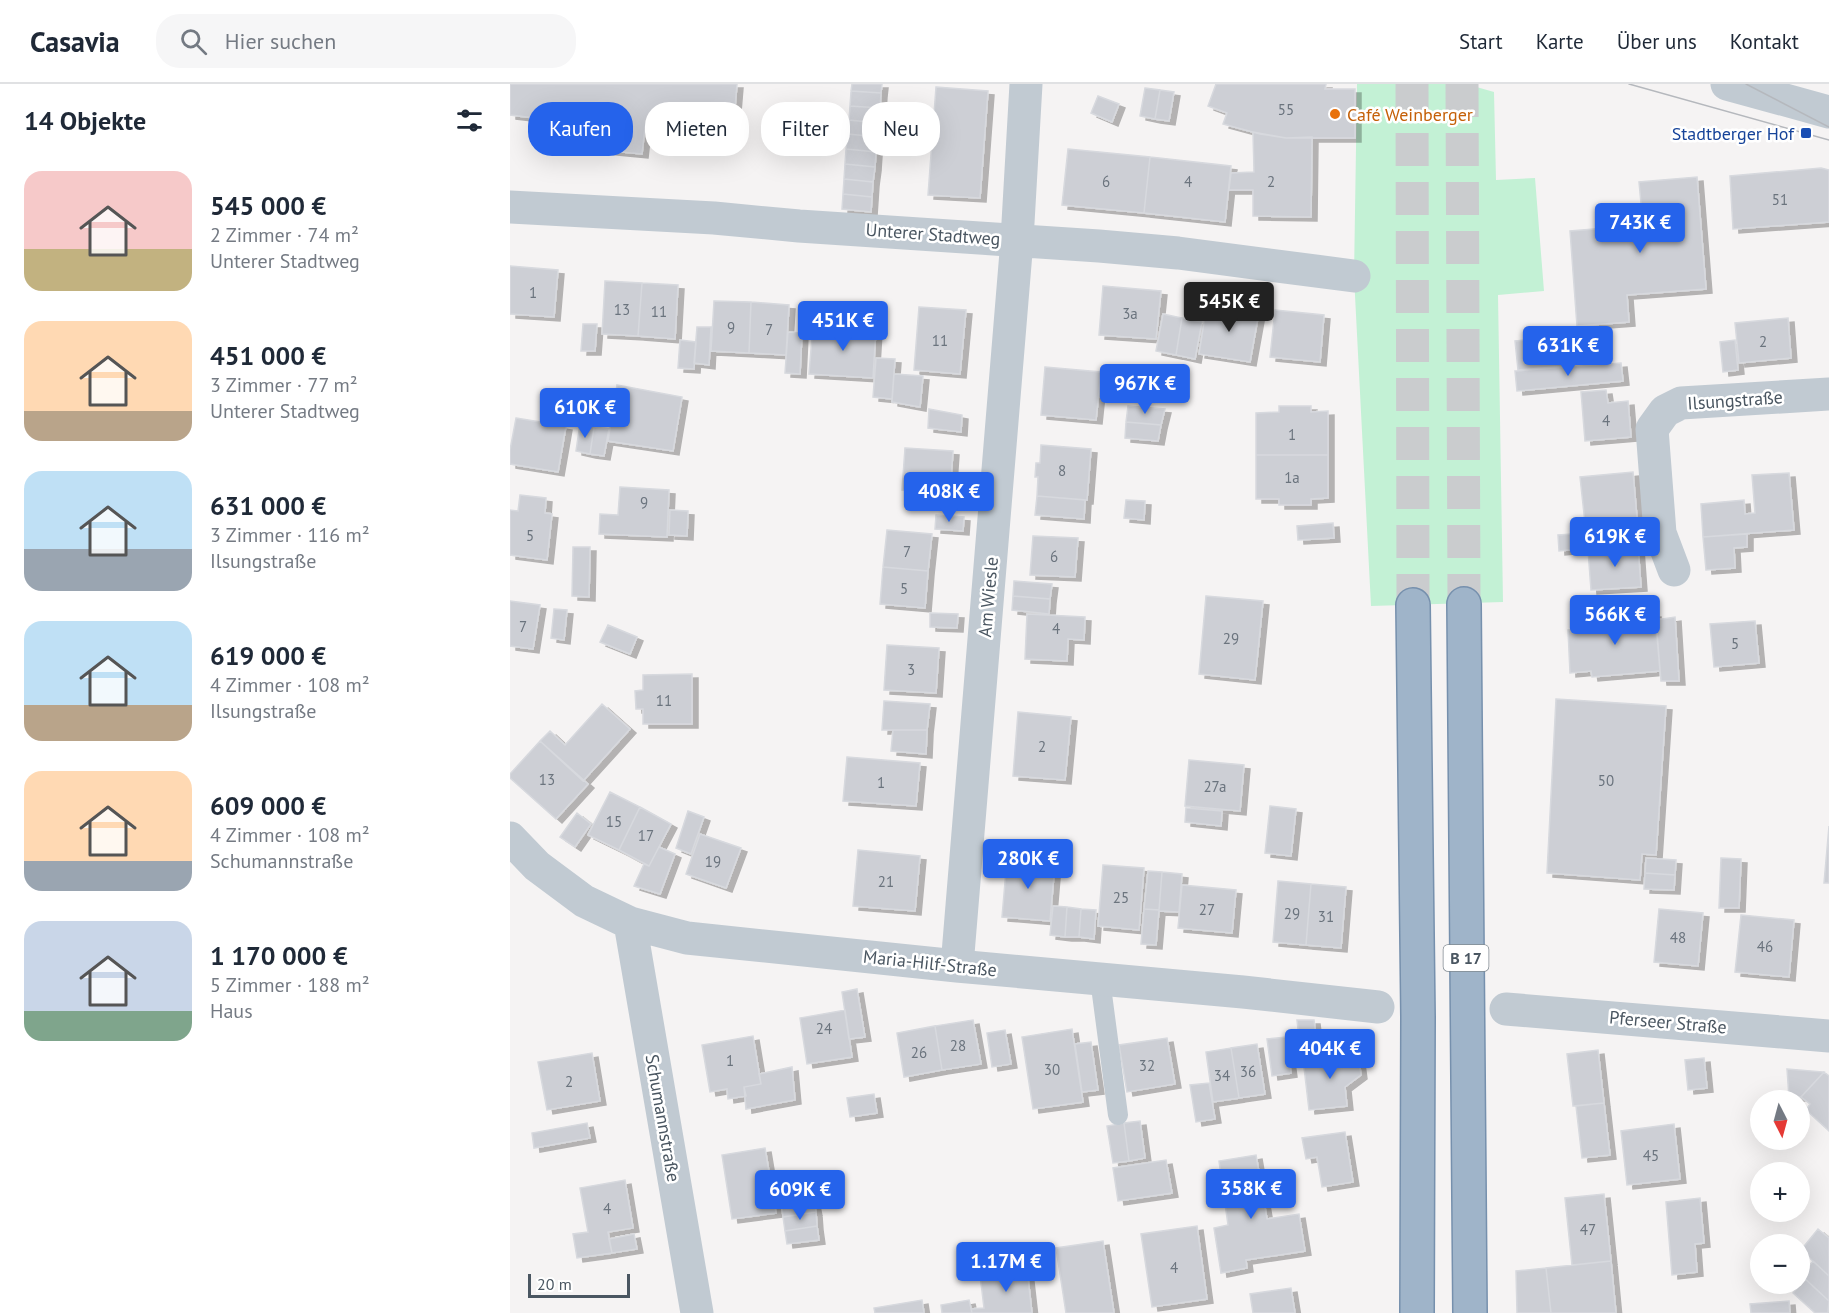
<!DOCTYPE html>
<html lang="de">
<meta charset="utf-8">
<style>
body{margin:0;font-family:"PT Sans",sans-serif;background:#f6f6f7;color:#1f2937;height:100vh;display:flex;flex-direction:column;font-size:22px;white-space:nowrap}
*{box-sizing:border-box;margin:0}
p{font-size:20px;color:#747a83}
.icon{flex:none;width:33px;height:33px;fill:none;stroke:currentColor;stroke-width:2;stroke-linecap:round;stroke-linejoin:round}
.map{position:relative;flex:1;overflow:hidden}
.sheet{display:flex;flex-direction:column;background:#fff;width:510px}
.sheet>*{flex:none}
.guide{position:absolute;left:18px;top:18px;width:570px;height:54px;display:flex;gap:12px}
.needle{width:39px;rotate:174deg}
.tools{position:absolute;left:1240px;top:1006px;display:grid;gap:12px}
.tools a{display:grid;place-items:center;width:60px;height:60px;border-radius:50%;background:#fff;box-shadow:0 6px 24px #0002;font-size:30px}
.scale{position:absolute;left:18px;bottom:15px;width:102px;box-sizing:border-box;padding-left:6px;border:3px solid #4a5661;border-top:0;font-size:16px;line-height:21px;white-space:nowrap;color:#4a5661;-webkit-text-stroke:4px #fff;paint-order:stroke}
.price{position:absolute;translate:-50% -51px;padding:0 14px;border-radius:6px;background:#2563eb;color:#fff;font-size:20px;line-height:39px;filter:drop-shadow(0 2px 3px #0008)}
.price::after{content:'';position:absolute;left:50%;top:36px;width:18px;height:14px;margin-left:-9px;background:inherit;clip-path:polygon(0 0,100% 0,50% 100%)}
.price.current{background:#222;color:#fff}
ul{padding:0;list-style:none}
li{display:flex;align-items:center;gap:18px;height:150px;padding:0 24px}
li span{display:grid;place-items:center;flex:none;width:168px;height:120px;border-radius:18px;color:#555}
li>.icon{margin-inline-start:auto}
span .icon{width:72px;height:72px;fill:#fffc;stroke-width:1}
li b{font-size:26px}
h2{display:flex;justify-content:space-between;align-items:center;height:72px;padding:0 24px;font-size:26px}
.pill{padding:0 21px;border-radius:24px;background:#fff;box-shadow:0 6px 24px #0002;font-size:21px;line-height:54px}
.pill.current{background:#2563eb;color:#fff}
header{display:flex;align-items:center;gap:36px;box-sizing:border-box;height:84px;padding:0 30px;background:#fff;border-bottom:2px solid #e0e1e3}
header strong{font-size:28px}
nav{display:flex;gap:33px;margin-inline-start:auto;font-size:21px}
.search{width:420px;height:54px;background:#f6f6f7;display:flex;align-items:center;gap:15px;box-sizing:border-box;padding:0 21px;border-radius:24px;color:#747a83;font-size:22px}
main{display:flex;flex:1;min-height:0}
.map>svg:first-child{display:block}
.green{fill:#c3f1d5}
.building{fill:#cdcfd5;stroke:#d7d9de;stroke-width:1.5;filter:url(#shadow)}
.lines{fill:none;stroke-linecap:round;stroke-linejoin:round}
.trunk-tunnel{stroke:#caccce;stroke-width:33;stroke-dasharray:33 16;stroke-linecap:butt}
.trunk-casing{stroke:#7690ad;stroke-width:36}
.service{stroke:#c1cad2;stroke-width:20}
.minor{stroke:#c1cad2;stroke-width:33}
.tertiary{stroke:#c1cad2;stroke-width:33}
.trunk{stroke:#9fb4c9;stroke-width:33}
.tram{stroke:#b5b8bd;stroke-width:1.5}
.food-dot{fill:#e8710a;stroke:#fff;stroke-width:2}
.transit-dot{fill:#1a4fb4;stroke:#fff;stroke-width:2}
.labels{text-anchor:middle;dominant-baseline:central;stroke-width:5;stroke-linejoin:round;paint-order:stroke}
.number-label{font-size:15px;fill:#6b747e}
.shield{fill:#fff;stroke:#808990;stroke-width:1.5}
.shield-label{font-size:16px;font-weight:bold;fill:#4a5661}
.food-label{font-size:18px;fill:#c56008;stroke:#fff;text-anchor:start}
.transit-label{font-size:18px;fill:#164399;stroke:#fff;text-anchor:end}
.street-label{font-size:18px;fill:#4a5661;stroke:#fff}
</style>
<header>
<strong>Casavia</strong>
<div class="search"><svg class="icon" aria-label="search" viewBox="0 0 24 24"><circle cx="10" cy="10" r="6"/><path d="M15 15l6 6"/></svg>Hier suchen</div>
<nav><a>Start</a><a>Karte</a><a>Über uns</a><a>Kontakt</a></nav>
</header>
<main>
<section class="sheet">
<h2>14 Objekte<svg class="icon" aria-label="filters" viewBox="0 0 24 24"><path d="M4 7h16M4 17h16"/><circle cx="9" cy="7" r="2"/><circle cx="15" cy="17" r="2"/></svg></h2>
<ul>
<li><span style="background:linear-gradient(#f6c9c9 65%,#c2b280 0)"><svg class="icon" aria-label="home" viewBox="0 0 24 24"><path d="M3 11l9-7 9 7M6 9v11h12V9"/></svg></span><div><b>545 000 €</b><p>2 Zimmer · 74 m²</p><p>Unterer Stadtweg</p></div></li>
<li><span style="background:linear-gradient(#ffd9b3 75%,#b9a48a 0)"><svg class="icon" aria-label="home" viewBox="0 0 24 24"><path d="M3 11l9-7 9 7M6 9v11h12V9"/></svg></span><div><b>451 000 €</b><p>3 Zimmer · 77 m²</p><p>Unterer Stadtweg</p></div></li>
<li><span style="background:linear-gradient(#bfe0f5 65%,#9aa5b1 0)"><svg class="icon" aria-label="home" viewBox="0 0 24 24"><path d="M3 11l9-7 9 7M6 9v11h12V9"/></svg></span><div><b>631 000 €</b><p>3 Zimmer · 116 m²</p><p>Ilsungstraße</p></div></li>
<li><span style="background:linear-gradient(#bfe0f5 70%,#b9a48a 0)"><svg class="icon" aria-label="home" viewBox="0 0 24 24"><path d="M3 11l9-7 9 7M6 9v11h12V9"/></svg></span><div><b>619 000 €</b><p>4 Zimmer · 108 m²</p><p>Ilsungstraße</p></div></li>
<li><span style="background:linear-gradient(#ffd9b3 75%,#9aa5b1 0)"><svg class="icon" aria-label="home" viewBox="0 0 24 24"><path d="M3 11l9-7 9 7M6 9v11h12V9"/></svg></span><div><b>609 000 €</b><p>4 Zimmer · 108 m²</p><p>Schumannstraße</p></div></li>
<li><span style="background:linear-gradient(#c9d6e8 75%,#7fa58c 0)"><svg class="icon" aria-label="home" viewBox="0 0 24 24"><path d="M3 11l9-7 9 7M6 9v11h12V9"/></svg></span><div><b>1 170 000 €</b><p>5 Zimmer · 188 m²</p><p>Haus</p></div></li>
</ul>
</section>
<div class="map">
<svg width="1319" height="1229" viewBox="0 0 1319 1229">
<defs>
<filter id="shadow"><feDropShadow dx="6" dy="4" stdDeviation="0" flood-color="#0004"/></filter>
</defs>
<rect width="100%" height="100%" fill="#f5f3f3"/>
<path class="green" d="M847,0H956L984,8L986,96L1025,94L1034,207L988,211L993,518L861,522L844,192Z"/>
<path class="building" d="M0,0H227L225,24L199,22L203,27V31L207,32L206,49H200V53L181,51V47L135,43L132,70L49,62L51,37L0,31Z
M342,0H372L371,9L341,7Z
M706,0H816L815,5H845V54H776L750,50L713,40L717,29L698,22Z
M426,3L478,7L470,114L418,111Z
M635,4L650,6L645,35L630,32Z
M650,6L664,8L659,37L645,35Z
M341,7L371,9L370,24L340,22Z
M588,12L609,20L602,38L581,29Z
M340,22L370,24L368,39L339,36Z
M339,36L368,39L367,53L338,50Z
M743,48L776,54L802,53L801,133L743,132V106H719L721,89L744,88Z
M338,50L367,53L366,68L336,65Z
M336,65L366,68L365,83L335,80Z
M558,65L640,73L634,129L552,121Z
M640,73L721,82L715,138L634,129Z
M335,80L365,83L363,98L334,95Z
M1311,84L1319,86V138L1223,145L1220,92Z
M1187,93L1196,205L1117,211L1119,238L1067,242L1060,147L1133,141L1129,98Z
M334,95L363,98L362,113L333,110Z
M333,110L362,113L361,128L332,125Z
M0,182L48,186L44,233L0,230Z
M95,197L132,199L128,252L92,250Z
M132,199L168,201L165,255L128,252Z
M593,202L651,207L646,255L589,251Z
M204,217L241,218L239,269L201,267Z
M241,218L279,221L276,271L239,269Z
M697,220L749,228L740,278L689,270Z
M409,223L456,226L450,290L404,286Z
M765,226L814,231L810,278L760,273Z
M653,230L672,234L666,271L646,267Z
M672,234L692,238L685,275L666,271Z
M1278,234L1281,274L1229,279L1225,239Z
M73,240H87L85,267H71Z
M303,241L366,245L363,294L299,290Z
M187,243H201L199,281L184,279Z
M278,248L292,249L290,290L275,289Z
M1052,253L1055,282L1008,286L1005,257Z
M170,256L186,258L184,285L168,284Z
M1225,256L1228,286L1213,288L1210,258Z
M366,274L385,275L382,315L363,313Z
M1111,279L1113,297L1007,307L1005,287Z
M535,283L591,288L586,336L531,331Z
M384,290L413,292L410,323L382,318Z
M107,301L172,313L163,367L98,357Z
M1096,306L1098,319L1118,317L1121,353L1075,357L1071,308Z
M618,322L655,325L651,341L616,338Z
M769,322H801V328L818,327V371H746V329L769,328Z
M419,325L452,331L451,348L418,344Z
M6,334L56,342L48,388L0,380V366Z
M616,338L651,341L648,357L615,354Z
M70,340L84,343L80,370L66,367Z
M84,343L99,345L94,372L80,370Z
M531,361L581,365L577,416L527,412L528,393H525L526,379H530Z
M395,364L443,367L440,409L392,406Z
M746,371H818V414L801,415V421H769V415H746Z
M1123,388L1127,434L1075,439L1070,393Z
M1279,389L1284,446L1193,453L1191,420L1234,416L1235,430L1245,429L1242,391Z
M110,403L159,406L157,453L89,450L90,430L108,431Z
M10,411L36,414L35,429L42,430L37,476L0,471V426L8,427Z
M527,412L575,416L574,435L525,431Z
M616,416L635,417L634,436L614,434Z
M160,426L178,427L177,452L159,451Z
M426,431L454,433L453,447L425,445Z
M823,439L824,454L788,456L787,442Z
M377,446L422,450L418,487L373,483Z
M1078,449L1079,464L1049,467L1048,451Z
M1237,450V463L1224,464L1225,484L1196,486L1193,453Z
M523,452L568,454L565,493L520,491Z
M1128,462L1131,503L1081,506L1078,466Z
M63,463H80L79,513L62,512Z
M373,483L418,487L415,524L370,520Z
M504,497L542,500L540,515L503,512Z
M503,512L540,515L539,530L502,526Z
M696,512L753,517L745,596L689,590Z
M0,517L30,521L23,565L0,562Z
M44,525L57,526L54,556L41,554Z
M420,529L448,530L447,544L420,543Z
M1145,529L1150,587L1082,593L1081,587L1060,589L1058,546L1077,545L1076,536Z
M517,530L575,533L574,556L558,555L557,577L515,575Z
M1165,533L1169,597H1151L1146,536Z
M1245,537L1249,579L1204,583L1200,540Z
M98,541L127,553L120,570L90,558Z
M377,561L429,564L426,609L374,606Z
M182,590V640H133V625H126L125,607L133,606V591Z
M1046,615L1156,622L1146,771L1132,770L1130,796L1037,789Z
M374,617L420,620L417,646H372Z
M92,620L120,645L73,697L30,657L40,647L55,661Z
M508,628L561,633L555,696L503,692Z
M383,646H417L416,670L381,667Z
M30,657L78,700L46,735L0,694V690Z
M337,673L410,679L406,722L333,717Z
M679,676L734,681L730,727L675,722Z
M100,708L130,723L109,766L78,751Z
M760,722L786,725L781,772L755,769Z
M130,723L161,740L139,782L109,766Z
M676,724L712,727L711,742L675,738Z
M178,727L194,733L181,770L166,764Z
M67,729L81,740L65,763L50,753Z
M1319,742V799H1314Z
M190,750L231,764L216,804L176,790Z
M149,763L165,770L150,810L124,802L134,780L139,782Z
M348,766L410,772L405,827L343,822Z
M1136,774L1166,776L1165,791L1135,789Z
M1211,774L1231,775L1229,824H1209Z
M497,775L545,779L540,837L492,833Z
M593,781L634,784L629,846L588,842Z
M638,787L652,788L649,826L634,825Z
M652,788L672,790L669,828L649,827Z
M1135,789L1165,791L1164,806L1134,805Z
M768,797L801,800L796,861L763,858Z
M801,800L836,803L831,864L796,861Z
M672,801L726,806L722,849L668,844Z
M543,822L557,823L555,853L540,851Z
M557,823L571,825L569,853H555Z
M571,825L586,826L584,855L569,853Z
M634,825L649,826L646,861L631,860Z
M1149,825L1193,829L1188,882L1144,878Z
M1231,831L1284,836L1279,893L1225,888Z
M347,905L355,953L339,955L332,908Z
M335,926L342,973L297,980L290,934Z
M463,936L471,980L432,986L425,942Z
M787,936H804L807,961L790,964Z
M425,942L432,986L394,993L387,949Z
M562,945L573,1018L523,1025L512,953Z
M495,946L501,980L482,983L477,949Z
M243,952L251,1000L234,1003L236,1012L218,1015L217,1005L200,1008L192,961Z
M776,953L781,989L762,992L757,955Z
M657,954L665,1000L617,1008L609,961Z
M581,958L588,1006L572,1008L565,960Z
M747,960L755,1010L729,1014L721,964Z
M721,964L729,1014L703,1018L696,968Z
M1088,966L1094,1019L1063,1022L1057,970Z
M82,969L90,1017L37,1026L28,978Z
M848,969L851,991L835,1003L837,1022L799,1026L793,975Z
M1194,974L1197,1004L1178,1006L1175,976Z
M282,983L285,1016L236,1025L234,1003L251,1000L249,990Z
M1277,985L1314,988L1291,1013H1279Z
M1314,988L1319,992V1047L1296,1026L1300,1020L1291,1013Z
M699,999L705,1035L686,1038L680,1001Z
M364,1010L367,1029L340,1033L337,1014Z
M1094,1019L1100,1071L1072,1074L1066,1022Z
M630,1037L635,1074L619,1077L614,1039Z
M77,1039L80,1054L24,1064L22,1049Z
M614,1039L619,1077L603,1079L597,1042Z
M1164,1040L1170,1095L1117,1101L1111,1047Z
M835,1048L843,1098L812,1103L807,1073L796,1075L792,1054Z
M255,1064L266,1129L222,1135L212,1071Z
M746,1071L757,1135L789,1130L795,1167L736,1176L737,1184L711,1189L704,1144L718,1141L709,1077Z
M656,1076L662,1109L608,1117L603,1084Z
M115,1096L123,1144L98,1148L102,1169L67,1174L63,1150L78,1148L70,1104Z
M302,1108L306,1128L273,1133L271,1113Z
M1094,1110L1101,1177L1062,1181L1055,1114Z
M1190,1114L1194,1159L1185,1160L1187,1188L1162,1191L1156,1118Z
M306,1128L307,1142L275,1147L273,1133Z
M307,1142L309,1156L277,1160L275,1147Z
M687,1142L697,1215L642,1223L631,1150Z
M1308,1145L1319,1154V1192L1291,1166Z
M124,1150L127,1165L102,1169L99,1155Z
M593,1157L604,1229H556L546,1164Z
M1101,1177L1106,1229H1041L1036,1184Z
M1303,1177L1319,1192V1217L1291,1191Z
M1036,1184L1041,1229H1007L1006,1187Z
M517,1185L522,1229H462L461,1225L474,1224L470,1191Z
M1295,1195L1319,1217L1318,1229H1305L1283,1209Z
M781,1204L785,1229H743L740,1210Z
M412,1216L414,1229H365L364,1224Z
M459,1216L462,1229H432L431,1221Z
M1279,1217L1280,1229H1241L1240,1220Z"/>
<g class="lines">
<path class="trunk-tunnel" d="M902,0L903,521
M952,0L954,520"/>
<defs>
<path id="trunk" d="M954,520L960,1229
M903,521L908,933L907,1229"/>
</defs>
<use href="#trunk" class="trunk-casing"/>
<path class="service" d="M590,895L608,1031"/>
<path class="minor" d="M0,123L204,134L289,142L589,162L668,169L844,192
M1164,486L1150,449L1142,345L1155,327L1171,319L1319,310
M0,754L27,782L74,817L120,839L177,854L447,882L733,908L868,923
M120,839L187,1229
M447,882L507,156L516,0
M996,925L1319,952"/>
<path class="tertiary" d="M1217,0L1319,28"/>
<use href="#trunk" class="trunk"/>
<path class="tram" d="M1119,0L1319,56
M1236,0L1319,43"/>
</g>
<circle class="food-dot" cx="825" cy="30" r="6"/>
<rect class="transit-dot" x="1290" y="43" width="12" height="12" rx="3"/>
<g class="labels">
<g class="number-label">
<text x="776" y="25">55</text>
<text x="596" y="97">6</text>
<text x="678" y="97">4</text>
<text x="761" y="97">2</text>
<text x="1270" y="115">51</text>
<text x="23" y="208">1</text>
<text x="112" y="225">13</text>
<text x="149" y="227">11</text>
<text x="620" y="229">3a</text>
<text x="221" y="243">9</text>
<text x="259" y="245">7</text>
<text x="430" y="256">11</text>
<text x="1253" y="257">2</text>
<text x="1096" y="336">4</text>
<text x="782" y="350">1</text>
<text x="552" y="386">8</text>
<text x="782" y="393">1a</text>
<text x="134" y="418">9</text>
<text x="20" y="451">5</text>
<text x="397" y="467">7</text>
<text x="544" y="472">6</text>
<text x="394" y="504">5</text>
<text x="13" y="542">7</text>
<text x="546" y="544">4</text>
<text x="721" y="554">29</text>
<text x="1225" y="559">5</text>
<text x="401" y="585">3</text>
<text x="154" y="616">11</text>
<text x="532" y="662">2</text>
<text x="37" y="695">13</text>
<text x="1096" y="696">50</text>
<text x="371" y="698">1</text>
<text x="705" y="702">27a</text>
<text x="104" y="737">15</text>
<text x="136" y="751">17</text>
<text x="203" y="777">19</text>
<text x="376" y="797">21</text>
<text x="611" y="813">25</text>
<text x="697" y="825">27</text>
<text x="782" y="829">29</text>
<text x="816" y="832">31</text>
<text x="1168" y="853">48</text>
<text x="1255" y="862">46</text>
<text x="314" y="944">24</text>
<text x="448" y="961">28</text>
<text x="409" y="968">26</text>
<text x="220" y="976">1</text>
<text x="637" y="981">32</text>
<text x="542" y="985">30</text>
<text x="738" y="987">36</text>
<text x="712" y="991">34</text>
<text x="59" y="997">2</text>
<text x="1141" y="1071">45</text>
<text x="97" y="1124">4</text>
<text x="1078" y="1145">47</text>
<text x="664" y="1183">4</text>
</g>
<rect class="shield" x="933.5" y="861" width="45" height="26" rx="4.5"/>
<g class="shield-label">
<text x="956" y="874">B 17</text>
</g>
<g class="food-label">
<text x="837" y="30">Café Weinberger</text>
</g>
<g class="transit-label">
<text x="1284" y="49">Stadtberger Hof</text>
</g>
<g class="street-label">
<text transform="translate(423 150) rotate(4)">Unterer Stadtweg</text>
<text transform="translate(1225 316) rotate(-4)">Ilsungstraße</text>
<text transform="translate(478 513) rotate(-85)">Am Wiesle</text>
<text transform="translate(420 879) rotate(6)">Maria-Hilf-Straße</text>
<text transform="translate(1158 938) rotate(5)">Pferseer Straße</text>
<text transform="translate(153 1034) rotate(80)">Schumannstraße</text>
</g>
</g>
</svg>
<div class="tools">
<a><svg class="needle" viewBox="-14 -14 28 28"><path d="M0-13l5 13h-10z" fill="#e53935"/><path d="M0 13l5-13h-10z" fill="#747a83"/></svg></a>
<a>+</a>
<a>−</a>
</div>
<div class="scale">20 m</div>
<b class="price" style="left:1130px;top:170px">743K €</b>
<b class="price current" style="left:719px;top:249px">545K €</b>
<b class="price" style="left:333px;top:268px">451K €</b>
<b class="price" style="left:1058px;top:293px">631K €</b>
<b class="price" style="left:635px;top:331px">967K €</b>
<b class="price" style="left:75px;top:355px">610K €</b>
<b class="price" style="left:439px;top:439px">408K €</b>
<b class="price" style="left:1105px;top:484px">619K €</b>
<b class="price" style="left:1105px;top:562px">566K €</b>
<b class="price" style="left:518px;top:806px">280K €</b>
<b class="price" style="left:820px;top:996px">404K €</b>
<b class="price" style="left:741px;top:1136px">358K €</b>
<b class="price" style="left:290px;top:1137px">609K €</b>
<b class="price" style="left:496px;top:1209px">1.17M €</b>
<div class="guide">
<a class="pill current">Kaufen</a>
<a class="pill">Mieten</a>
<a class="pill">Filter</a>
<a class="pill">Neu</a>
</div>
</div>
</main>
